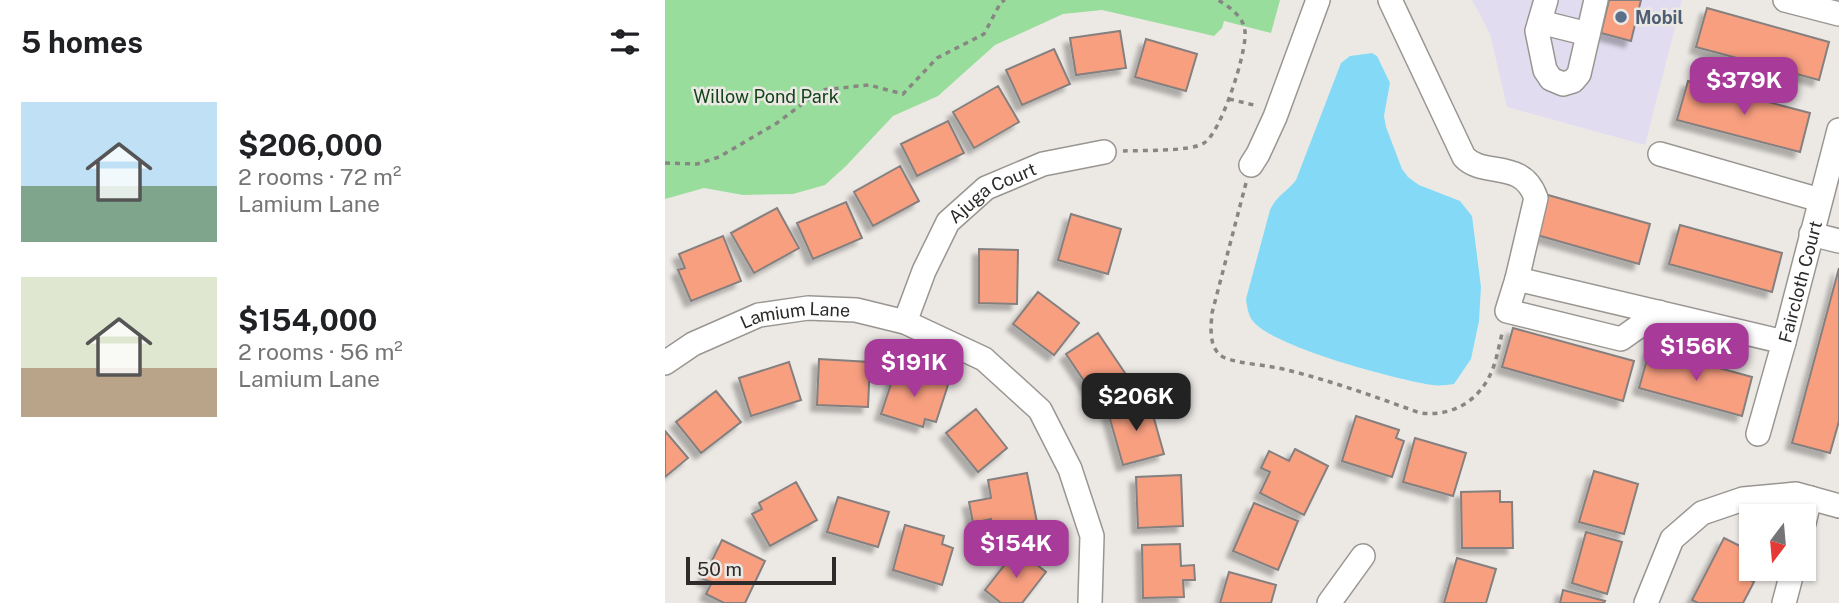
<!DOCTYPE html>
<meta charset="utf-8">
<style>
body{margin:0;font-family:"Public Sans",sans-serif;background:#f2f2f2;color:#202124;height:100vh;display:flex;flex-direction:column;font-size:26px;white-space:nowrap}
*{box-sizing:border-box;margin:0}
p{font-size:23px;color:#757577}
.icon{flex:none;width:38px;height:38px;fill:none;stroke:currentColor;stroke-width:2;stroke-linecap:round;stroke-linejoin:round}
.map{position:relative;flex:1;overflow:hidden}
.drawer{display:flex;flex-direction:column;background:#fff;width:665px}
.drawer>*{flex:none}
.needle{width:46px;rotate:196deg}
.fabs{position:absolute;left:1074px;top:504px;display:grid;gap:14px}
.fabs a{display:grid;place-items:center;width:77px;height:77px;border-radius:0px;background:#fff;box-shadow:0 2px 5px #0004;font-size:35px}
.scale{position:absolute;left:21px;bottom:18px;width:150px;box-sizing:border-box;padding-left:7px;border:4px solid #2c2b29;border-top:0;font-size:19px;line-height:24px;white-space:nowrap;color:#2c2b29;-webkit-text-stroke:5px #ece9e5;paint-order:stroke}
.price{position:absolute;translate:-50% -60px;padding:0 16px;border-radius:14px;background:#a83b9a;color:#fff;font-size:23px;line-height:46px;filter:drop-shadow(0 2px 4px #0008)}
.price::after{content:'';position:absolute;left:50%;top:42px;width:21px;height:16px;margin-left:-10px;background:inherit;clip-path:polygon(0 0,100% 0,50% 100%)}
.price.selected{background:#222;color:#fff}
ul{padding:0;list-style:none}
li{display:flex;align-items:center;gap:21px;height:175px;padding:0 21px}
li span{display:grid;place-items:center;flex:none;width:196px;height:140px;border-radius:0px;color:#555}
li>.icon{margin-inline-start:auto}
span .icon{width:84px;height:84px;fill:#fffc;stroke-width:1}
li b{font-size:30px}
h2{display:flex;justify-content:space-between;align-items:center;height:84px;padding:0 21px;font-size:30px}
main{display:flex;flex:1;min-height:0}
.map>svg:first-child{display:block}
.commercial{fill:#e2dcf1}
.green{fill:#98dd9b}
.water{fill:#84daf6}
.building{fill:#f89f80;stroke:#85807f;stroke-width:2;filter:url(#shadow)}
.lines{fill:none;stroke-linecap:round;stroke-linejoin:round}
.minor-casing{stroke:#999692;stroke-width:26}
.path{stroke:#888683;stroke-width:3.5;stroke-dasharray:5 5;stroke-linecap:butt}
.minor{stroke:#fff;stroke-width:23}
.service-dot{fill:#5c6f8a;stroke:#ece9e5;stroke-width:2.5}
.labels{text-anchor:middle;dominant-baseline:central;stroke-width:5;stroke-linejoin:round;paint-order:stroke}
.service-label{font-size:18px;font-weight:bold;fill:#4e5e75;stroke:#ece9e5;text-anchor:start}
.park-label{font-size:18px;fill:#124319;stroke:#ece9e5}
.street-label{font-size:18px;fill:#2c2b29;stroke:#ece9e5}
</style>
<main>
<section class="drawer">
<h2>5 homes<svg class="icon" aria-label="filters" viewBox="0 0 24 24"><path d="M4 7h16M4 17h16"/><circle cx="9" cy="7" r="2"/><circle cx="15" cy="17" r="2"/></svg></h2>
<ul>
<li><span style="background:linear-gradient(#bfe0f5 60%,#7fa58c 0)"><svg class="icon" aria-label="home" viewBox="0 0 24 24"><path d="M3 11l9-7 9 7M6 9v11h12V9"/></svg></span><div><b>$206,000</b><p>2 rooms · 72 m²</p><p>Lamium Lane</p></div></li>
<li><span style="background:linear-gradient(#dfe7d0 65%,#b9a48a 0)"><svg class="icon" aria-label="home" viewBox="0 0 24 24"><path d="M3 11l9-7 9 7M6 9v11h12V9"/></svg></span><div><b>$154,000</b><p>2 rooms · 56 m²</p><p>Lamium Lane</p></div></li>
</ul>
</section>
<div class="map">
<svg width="1174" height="603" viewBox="0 0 1174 603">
<defs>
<filter id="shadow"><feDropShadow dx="-6" dy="6" stdDeviation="2" flood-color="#0004"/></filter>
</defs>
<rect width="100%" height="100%" fill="#ece9e5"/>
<path class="commercial" d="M807,0H1017L980,145L842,107L825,34Z"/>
<path class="green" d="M0,0H615L606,33L559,21L557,28L549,36L437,10L398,14L330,45L273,96L228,116L181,166L160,185L128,194L78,195L39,188L0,199Z"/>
<path class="water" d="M707,53L712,56L725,83L719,116L721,127L737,169L743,177L754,185L795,201L807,216L816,287L814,321L806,359L789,384C782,385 775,386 767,385C733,380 606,347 587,320C583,314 582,306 581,299L605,210C611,196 622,192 631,180L676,63L685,56Z"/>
<path class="building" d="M944,0H976L966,41L936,33Z
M1042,8L1164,42L1154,80L1031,47Z
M455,31L461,68L411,75L405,38Z
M481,39L532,54L521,91L470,77Z
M389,49L405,84L357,105L341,70Z
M1023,81L1145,113L1135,152L1012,120Z
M333,86L354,122L309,148L288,112Z
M283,121L299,153L252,176L236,144Z
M235,166L254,201L208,226L189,192Z
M883,195L985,224L974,264L872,235Z
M181,202L197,238L148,259L132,223Z
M112,208L134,248L89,273L66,233Z
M406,214L456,229L443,274L393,260Z
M1015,225L1117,253L1107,292L1004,264Z
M58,236L76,281L26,301L13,270L20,268L14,254Z
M314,249L353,250L352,304L314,303Z
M1174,268V421L1165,453L1127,443Z
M373,292L414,323L389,355L348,324Z
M848,328L969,361L958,401L837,367Z
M433,333L462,376L430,397L401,354Z
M985,349L1087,377L1077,416L974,388Z
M154,359L205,362L203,407L152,405Z
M124,362L136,400L86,416L74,378Z
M231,369L283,385L271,422L260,419L258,427L216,414Z
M51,391L76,422L36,453L11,422Z
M484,401L499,454L458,465L443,412Z
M311,409L342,448L313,472L281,433Z
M691,416L734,430L731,438L739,441L727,477L677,461Z
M0,431L23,458L0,477Z
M750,438L801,453L788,496L738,482Z
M630,449L663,466L639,515L595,493L605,472L596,468L604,451L624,461Z
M929,471L973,484L959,534L914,522Z
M362,473L373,527L330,535L326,519L308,523L304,502L326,498L323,480Z
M516,475L518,526L473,528L471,477Z
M131,482L152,520L105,546L87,514L97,509L94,503Z
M835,491V502H847L848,548H797L796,492Z
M173,497L224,512L213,547L162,532Z
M589,503L633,521L613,570L568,551Z
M240,525L279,536L277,544L288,548L277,585L228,570Z
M921,532L957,542L942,594L907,583Z
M1059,538L1087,552L1076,575L1089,582L1078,603H1033L1027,600Z
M57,540L100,561L80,603H59L41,594L47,582L38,579Z
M515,544L516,566L529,565L530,580H518L519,597L478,598L477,545Z
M352,549L381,572L357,603H336L320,590Z
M792,558L831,569L821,603H779Z
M564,572L611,585L606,603H555Z
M898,590L940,601L939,603H895Z"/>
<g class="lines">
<defs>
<g id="minor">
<path d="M725,0L799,157C819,178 857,158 871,198L852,279"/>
<path d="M881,0L872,31L880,70L886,79L898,84L908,81L914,74L931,0"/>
<path d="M1120,0L1174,14"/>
<path d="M875,22L923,34"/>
<path d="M995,154L1155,200"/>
<path d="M586,165L593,154L610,117L653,0"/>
<path d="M1146,234L1174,241"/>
<path d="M994,312L956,339L842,311L852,279L1119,342"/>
<path id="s1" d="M240,322L259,271L283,222L321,188L378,164L439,152"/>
<path id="s2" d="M0,363L28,344L94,315L143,308L191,310L240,322L319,359L375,410L405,469L427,536L425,603"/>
<path id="s3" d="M1093,434L1119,342L1174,130"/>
<path d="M1139,523L1145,498"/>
<path d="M664,603L698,556"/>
<path d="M981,603L1007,539L1037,513L1078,499L1131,494L1174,506"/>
<path d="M1119,603L1128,569"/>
</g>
</defs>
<use href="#minor" class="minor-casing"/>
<path class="path" d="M564,99L593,106
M458,151C476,150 525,152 539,143C556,133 582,52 580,32C579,17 565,7 553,0
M0,163L32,164L54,157L112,123L156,90L204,85L238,94L272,58L319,34L336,2L340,0
M581,183L547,313C546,327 543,348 558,357C573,364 604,365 622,370C667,381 711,397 755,413C786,417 813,402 826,373C832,360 834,344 838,330"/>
<use href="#minor" class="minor"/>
</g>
<circle class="service-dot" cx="956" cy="17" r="7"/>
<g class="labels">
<g class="service-label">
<text x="970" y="17">Mobil</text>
</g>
<g class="park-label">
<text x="101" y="96">Willow Pond Park</text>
</g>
<g class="street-label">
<text stroke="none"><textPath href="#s1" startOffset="163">Ajuga Court</textPath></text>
<text stroke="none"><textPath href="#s3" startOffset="158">Faircloth Court</textPath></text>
<text stroke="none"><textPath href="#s2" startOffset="142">Lamium Lane</textPath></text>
</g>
</g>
</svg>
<div class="fabs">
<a><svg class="needle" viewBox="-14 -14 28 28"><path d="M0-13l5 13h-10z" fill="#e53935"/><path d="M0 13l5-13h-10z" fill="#757577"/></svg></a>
</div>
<div class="scale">50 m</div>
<b class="price" style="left:1079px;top:117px">$379K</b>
<b class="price" style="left:1031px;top:383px">$156K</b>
<b class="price" style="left:249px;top:399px">$191K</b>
<b class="price selected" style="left:471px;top:433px">$206K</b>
<b class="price" style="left:351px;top:580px">$154K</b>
</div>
</main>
